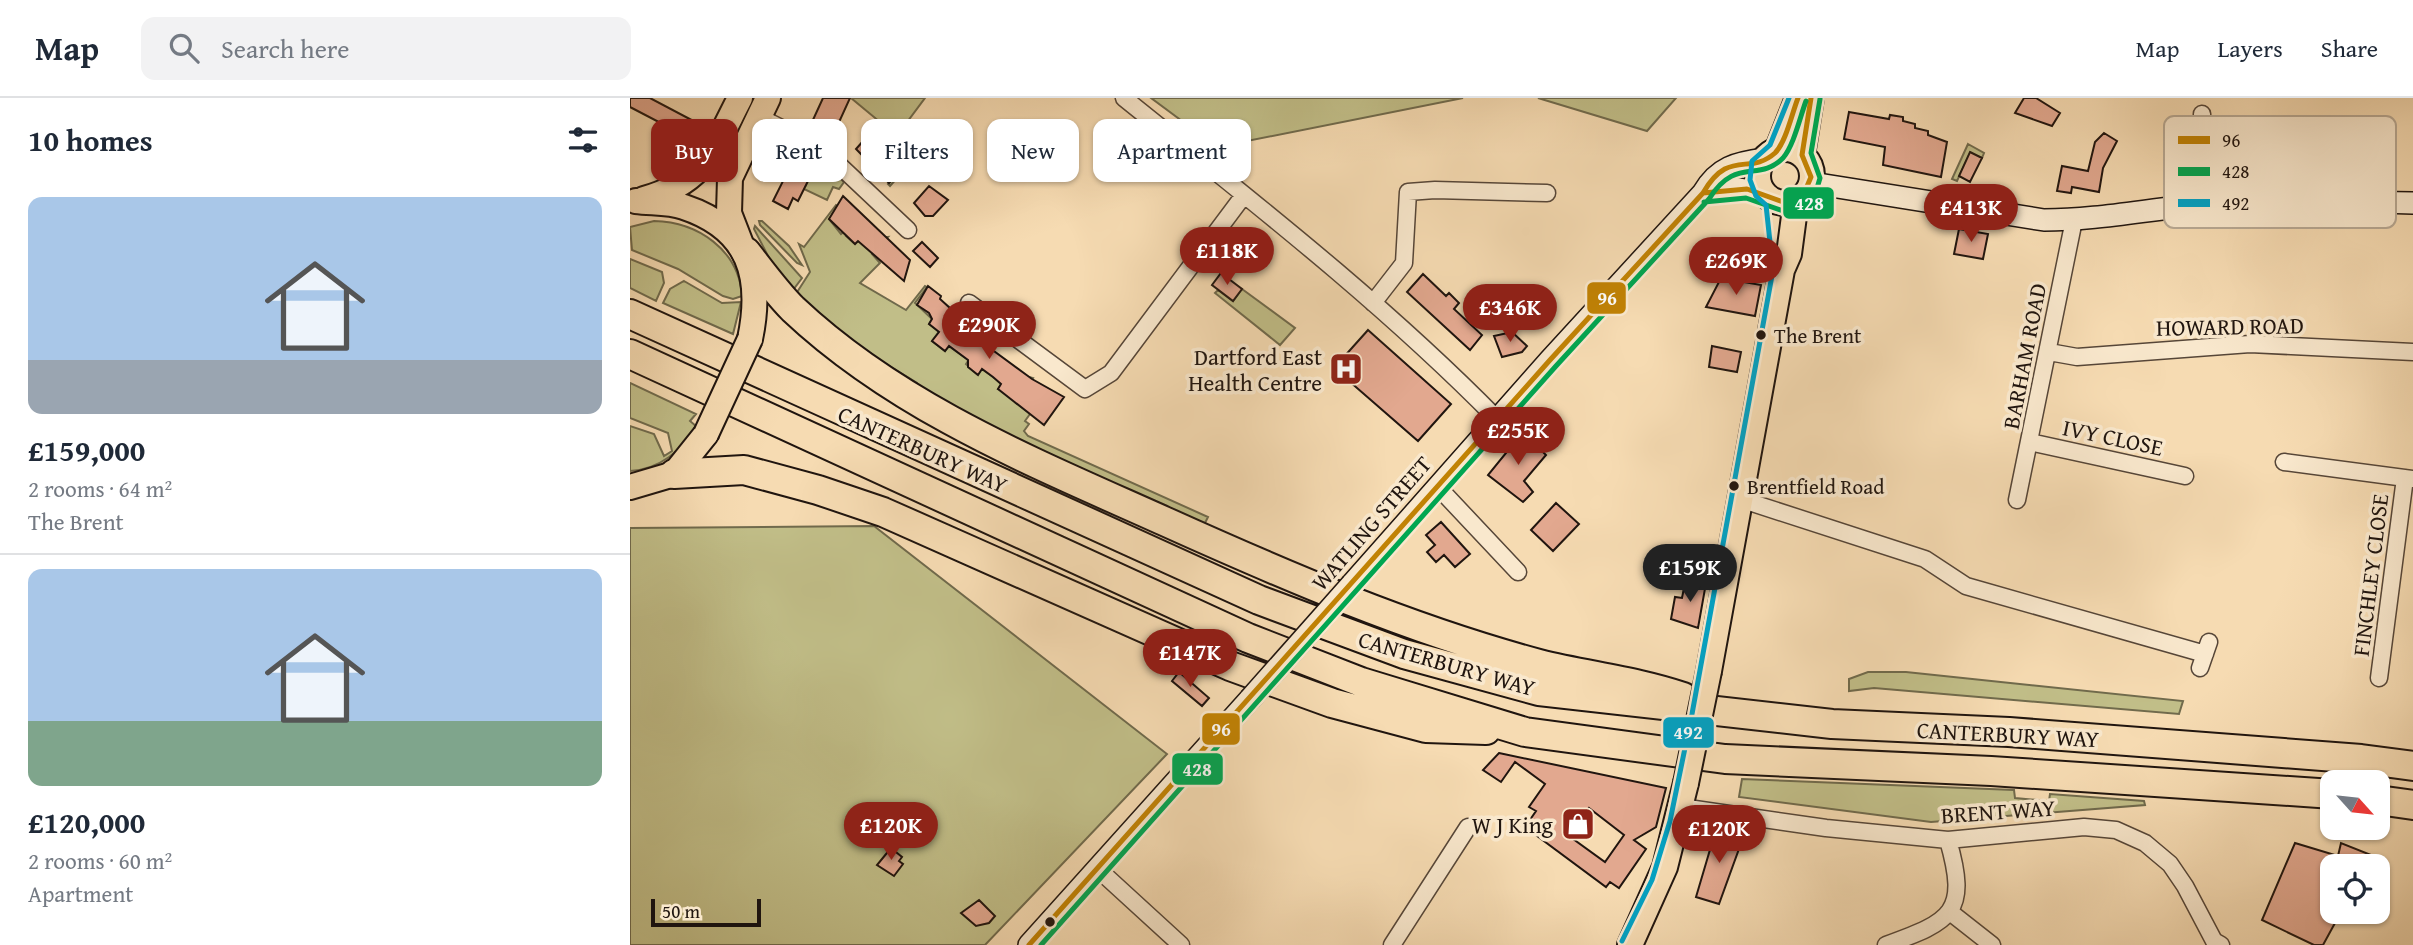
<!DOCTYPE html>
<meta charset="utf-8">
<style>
body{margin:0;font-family:"Gentium Book Plus",serif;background:#f2f2f3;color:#1f2937;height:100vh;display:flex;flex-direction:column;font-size:26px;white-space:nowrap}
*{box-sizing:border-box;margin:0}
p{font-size:23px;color:#747a83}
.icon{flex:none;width:38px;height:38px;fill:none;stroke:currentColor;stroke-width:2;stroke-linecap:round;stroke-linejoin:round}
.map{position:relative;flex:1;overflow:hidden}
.drawer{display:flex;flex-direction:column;background:#fff;width:630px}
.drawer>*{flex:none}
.guide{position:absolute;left:21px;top:21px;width:665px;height:63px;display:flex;gap:14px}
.needle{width:46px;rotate:117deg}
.tools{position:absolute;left:1690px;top:672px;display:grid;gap:14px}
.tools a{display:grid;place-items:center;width:70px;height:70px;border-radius:14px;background:#fff;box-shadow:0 2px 5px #0004;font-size:35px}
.scale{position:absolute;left:21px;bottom:18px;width:110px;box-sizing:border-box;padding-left:7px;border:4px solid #20150f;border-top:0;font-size:19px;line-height:24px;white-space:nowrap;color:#20150f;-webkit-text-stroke:5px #f9e8cd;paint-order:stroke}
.price{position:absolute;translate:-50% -60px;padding:0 16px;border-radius:24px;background:#8f2418;color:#fff;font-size:23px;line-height:46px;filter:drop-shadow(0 2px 4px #0008)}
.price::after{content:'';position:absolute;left:50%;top:42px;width:21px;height:16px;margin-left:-10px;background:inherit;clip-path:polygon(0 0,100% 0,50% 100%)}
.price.current{background:#222;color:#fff}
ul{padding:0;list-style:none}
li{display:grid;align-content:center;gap:14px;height:371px;padding:0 28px}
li+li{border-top:2px solid #e0e1e3}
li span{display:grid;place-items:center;height:217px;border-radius:14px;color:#555}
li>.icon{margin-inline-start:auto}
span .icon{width:126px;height:126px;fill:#fffc;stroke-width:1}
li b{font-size:30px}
h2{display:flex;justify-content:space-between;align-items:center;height:84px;padding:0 28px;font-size:30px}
.chip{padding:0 24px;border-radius:14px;background:#fff;box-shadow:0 2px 5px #0004;font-size:24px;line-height:63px}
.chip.current{background:#8f2418;color:#fff}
header{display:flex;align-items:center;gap:42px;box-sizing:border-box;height:98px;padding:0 35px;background:#fff;border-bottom:2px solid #e0e1e3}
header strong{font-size:33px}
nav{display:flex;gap:38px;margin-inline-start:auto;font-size:24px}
.search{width:490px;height:63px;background:#f2f2f3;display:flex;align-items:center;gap:18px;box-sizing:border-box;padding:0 24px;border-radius:14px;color:#747a83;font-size:26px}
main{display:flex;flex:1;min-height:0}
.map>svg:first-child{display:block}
.green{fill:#c1be88;stroke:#706a4c;stroke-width:2}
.building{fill:#e2a88f;stroke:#20150f;stroke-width:2;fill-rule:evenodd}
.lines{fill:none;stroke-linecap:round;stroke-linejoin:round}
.street-casing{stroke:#564638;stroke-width:19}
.secondary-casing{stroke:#20150f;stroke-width:24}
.primary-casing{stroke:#20150f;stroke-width:28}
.highway-casing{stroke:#20150f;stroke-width:32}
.street{stroke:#f9e8cd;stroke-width:16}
.secondary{stroke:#f9e8cd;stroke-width:21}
.primary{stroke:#f6dbb2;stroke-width:24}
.highway{stroke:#f6dbb2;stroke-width:28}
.secondary-bridge-casing{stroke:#20150f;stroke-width:24;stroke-linecap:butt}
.primary-bridge-casing{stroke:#20150f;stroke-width:28;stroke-linecap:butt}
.secondary-bridge{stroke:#f9e8cd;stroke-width:21}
.primary-bridge{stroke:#f6dbb2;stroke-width:24}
.bus-1-casing{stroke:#f9e8cd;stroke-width:10}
.bus-2-casing{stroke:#f9e8cd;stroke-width:10}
.bus-3-casing{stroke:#f9e8cd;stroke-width:10}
.bus-1{stroke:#c18204;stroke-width:5}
.bus-2{stroke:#00a651;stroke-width:5}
.bus-3{stroke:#02a2c4;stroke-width:5}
.bus-dot{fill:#20150f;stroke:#f9e8cd;stroke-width:2.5}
.labels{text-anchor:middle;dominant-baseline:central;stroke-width:7;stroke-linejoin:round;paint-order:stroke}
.bus-label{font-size:21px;fill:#20150f;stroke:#f9e8cd;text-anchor:start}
.street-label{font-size:23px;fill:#20150f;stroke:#f9e8cd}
.poi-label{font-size:23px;fill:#20150f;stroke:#f9e8cd;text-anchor:end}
.key{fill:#f9e8cd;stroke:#b8a994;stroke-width:2}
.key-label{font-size:19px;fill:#20150f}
.line-badge{stroke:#f9e8cd;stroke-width:2.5}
.badge-label{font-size:19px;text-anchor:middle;font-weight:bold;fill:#fff}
</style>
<header>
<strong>Map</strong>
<div class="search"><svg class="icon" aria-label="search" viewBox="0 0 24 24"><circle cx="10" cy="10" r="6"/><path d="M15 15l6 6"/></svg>Search here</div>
<nav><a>Map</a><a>Layers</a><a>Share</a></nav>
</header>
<main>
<section class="drawer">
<h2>10 homes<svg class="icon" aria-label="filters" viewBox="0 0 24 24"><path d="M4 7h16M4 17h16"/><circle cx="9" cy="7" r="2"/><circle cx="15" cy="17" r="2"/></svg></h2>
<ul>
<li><span style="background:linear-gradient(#a9c7e8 75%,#9aa5b1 0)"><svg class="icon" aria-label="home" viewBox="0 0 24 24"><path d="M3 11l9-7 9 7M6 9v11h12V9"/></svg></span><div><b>£159,000</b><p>2 rooms · 64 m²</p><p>The Brent</p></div></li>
<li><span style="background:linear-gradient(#a9c7e8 70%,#7fa58c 0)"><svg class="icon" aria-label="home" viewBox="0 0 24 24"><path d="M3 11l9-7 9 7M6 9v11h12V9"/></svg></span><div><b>£120,000</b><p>2 rooms · 60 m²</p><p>Apartment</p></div></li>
</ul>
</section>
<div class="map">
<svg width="1783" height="847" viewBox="0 0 1783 847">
<rect width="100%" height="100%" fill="#f6dbb2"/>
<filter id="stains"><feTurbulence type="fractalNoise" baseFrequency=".00286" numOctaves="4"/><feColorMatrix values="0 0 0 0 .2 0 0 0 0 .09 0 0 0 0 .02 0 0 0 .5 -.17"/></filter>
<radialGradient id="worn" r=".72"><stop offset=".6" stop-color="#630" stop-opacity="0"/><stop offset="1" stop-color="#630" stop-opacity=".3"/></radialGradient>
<path class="green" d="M221,0H295L275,27L278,30L274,34L293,51L260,88L258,86L272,70L259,57L258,47L253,53L242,33L250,24Z
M521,0H833L587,49Z
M908,0H1046L1017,33Z
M1338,46L1354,55L1352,60L1340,55L1327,83L1322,81Z
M185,56L214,84L209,91L203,89L197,102L153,81L155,77L176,87Z
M206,107L209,109L199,121L211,136L219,129L222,131L216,138L225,146L230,141L258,139L242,156L250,165L230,185L276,212L295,188L297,189L285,205L302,221L299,226L306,231L319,220L302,243L315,253L319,248L337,261L351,243L336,266L347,276L352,271L370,284L384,268L368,291L386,297L399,279L403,280L386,305L398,314L405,309L395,323L399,326L394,333L398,338L578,419L574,427L380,339L290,293L287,285L217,242L164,199L180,174L169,146L174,149Z
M24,123C68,124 109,152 112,198L103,201L93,198L48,171L2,152L0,129Z
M132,123L159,148L172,167L167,165L130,127L129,123Z
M125,128L172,180L163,192L149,179L124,131Z
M0,161L32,174L34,185L26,203L0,190Z
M54,183L92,205L111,204L103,236L33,205L40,191Z
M612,191L665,230L650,247L585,195L588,192L603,203Z
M0,285L66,316L60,323L67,329C50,353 31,371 0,373V328L24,336L34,358L42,353L38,335L0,320Z
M244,428L537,656L355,847H0V430Z
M1238,574H1276L1553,603L1549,616L1244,590L1219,593V581Z
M1112,681L1384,692L1385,700L1419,703L1420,696L1514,703L1515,707L1301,724L1109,699Z"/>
<path class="building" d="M0,0H20L73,28L65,43L0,9Z
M193,0H220L205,33L182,24Z
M1394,0H1406L1430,15L1422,28L1385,15Z
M1219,14L1259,21L1260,17L1273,19V23L1285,26V30L1298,33V37L1317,44L1311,79L1253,67L1255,49L1214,41Z
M242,33L263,53L259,57L273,70L259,85L226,51Z
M1474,35L1487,43L1473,70L1469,94L1442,89L1441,95L1427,93L1432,68L1458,73L1465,44Z
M169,51L184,58L181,64L186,67L168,103L163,100L158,111L143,103Z
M1340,54L1352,60L1340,84L1329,78Z
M299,88L318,102L303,118H295L284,105Z
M213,98L280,162L274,183L228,143L225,146L199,121Z
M1329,131L1358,136L1353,161L1324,156Z
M292,144L308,160L300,169L283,153Z
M591,175L612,191L603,203L582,187Z
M793,176L816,198L819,195L829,205L824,211L852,237L840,252L777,194Z
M1091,180L1131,187L1125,218L1076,209Z
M298,188L311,198L310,201L321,211L318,215L334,231L402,281L434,299L414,327L368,291L371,286L363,279L352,271L348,277L338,269V262L319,248L315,253L302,243L309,234L299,226L302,221L299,215L287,207Z
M738,232L821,306L788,343L704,270Z
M882,234L897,248L892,254L872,259L864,238Z
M1082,248L1111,254L1107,274L1079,269Z
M893,334L916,357L894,383L903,394L893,404L858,377Z
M926,405L949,426L923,453L901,432Z
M811,424L840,456L825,469L814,457L806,464L797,454L805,447L796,437Z
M1056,480L1076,485L1068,530L1041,521L1045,499L1052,500Z
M549,574L579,600L572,608L542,583Z
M869,655L1036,690L1026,729L1004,742L1016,751L989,790L980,784L976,789L895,729L906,713L899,709L915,686L885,664L871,684L853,672ZM959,710L994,737L975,764L939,738Z
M1087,728L1114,737L1089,806L1066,799Z
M1665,745L1708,758L1711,745L1741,757L1735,768H1703V814H1711L1693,847H1684L1632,822Z
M261,750L272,759L269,763L273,766L264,778L247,767Z
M349,802L365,818L359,825L346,828L331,815Z"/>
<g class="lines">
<defs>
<path id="street" d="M494,0C622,103 752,204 867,321
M1572,16L1579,106
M129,19L191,50L278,132
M339,205L455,291L481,275L614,97
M743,205L774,165L778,94L805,92L917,95
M1419,254L1447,259L1620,246L1783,254
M1400,344L1555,378
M1654,364L1783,381
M808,389L888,474
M1110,401L1295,461L1336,488L1575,556
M1387,402L1444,122
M1570,570L1579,544
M1749,580L1775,380
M1051,709L1196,730L1318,742L1454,729L1486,732L1515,745L1540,766L1555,788L1584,843L1591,847
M468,771L551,847
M1320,814L1362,847
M762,847L838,729
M1256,847C1322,823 1339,815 1318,742"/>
<path id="secondary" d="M1182,85L1414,122C1470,122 1524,110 1579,106C1647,101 1715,103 1783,105
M1073,95L1103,90L1135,95
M722,486L920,262L1073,95C1088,69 1106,65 1135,61
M399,847L620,601"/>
<path id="primary" d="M1128 78a27 27 0 1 1 54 0a27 27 0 1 1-54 0Z
M1147,53L1168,0
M1172,57L1181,0
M14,101C75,84 83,52 110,0
M6,103C21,105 40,104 54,109C120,131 133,179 120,241
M111,146L99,115L100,80L138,0
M0,389L44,376L76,336
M1079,573L1152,172L1159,156L1166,103
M1000,847L1035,769L1056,685"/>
<path id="highway" d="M116,154C131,173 146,194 163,211C268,310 405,365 534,423C656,478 779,531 909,566C957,578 1006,583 1053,599
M0,216L629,502L774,556L909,593L1202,626L1379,634L1731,661L1783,668
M0,256L618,540L731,584L895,634L1095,661L1361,673L1703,696
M44,376L114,372L188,392L253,414L600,568L702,605L796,630L856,632
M1748,702L1783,707"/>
</defs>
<use href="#street" class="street-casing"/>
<use href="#secondary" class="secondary-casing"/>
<use href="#primary" class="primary-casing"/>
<use href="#highway" class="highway-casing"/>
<use href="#street" class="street"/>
<use href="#secondary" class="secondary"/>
<use href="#primary" class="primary"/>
<use href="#highway" class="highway"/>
<defs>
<path id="secondary-bridge" d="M620,601L722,486"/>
<path id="primary-bridge" d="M76,336L120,241
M1056,685L1079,573"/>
</defs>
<use href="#secondary-bridge" class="secondary-bridge-casing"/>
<use href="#primary-bridge" class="primary-bridge-casing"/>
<use href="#secondary-bridge" class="secondary-bridge"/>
<use href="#primary-bridge" class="primary-bridge"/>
<defs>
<path id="bus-1" d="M1073,95L1117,91L1156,105L1172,100L1181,79L1172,57L1181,0
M399,847L920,262L1073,95C1099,50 1119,78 1145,55C1156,44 1162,15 1168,0"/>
<path id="bus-2" d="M1074,104L1116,100L1156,114L1178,106L1185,97L1190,80L1181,55L1190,1
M411,847L926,268L1079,101C1106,58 1128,85 1153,60C1164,47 1170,19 1176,3"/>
<path id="bus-3" d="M992,843L1022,782L1040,723L1062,616L1143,172L1136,107L1126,98L1120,82L1122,63L1140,47L1159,0"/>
</defs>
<use href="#bus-1" class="bus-1-casing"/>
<use href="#bus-2" class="bus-2-casing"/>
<use href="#bus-3" class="bus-3-casing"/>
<use href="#bus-1" class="bus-1"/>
<use href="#bus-2" class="bus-2"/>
<use href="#bus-3" class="bus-3"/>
</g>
<defs>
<symbol id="hospital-square" viewBox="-11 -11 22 22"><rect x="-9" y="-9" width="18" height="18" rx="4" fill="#8f2418" stroke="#f9e8cd"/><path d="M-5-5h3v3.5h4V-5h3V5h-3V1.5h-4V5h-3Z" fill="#fff"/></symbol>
<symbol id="shop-square" viewBox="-11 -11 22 22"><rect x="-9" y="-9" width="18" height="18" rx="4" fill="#8f2418" stroke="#f9e8cd"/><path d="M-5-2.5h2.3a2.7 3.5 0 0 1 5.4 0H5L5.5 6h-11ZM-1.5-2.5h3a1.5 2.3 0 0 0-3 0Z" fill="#fff"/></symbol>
</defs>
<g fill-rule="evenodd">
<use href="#hospital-square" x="697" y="252" width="38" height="38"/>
<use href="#shop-square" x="929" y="707" width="38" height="38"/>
</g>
<g class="bus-dot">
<circle cx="1131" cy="237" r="6"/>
<circle cx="1104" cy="388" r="6"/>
<circle cx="420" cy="824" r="6"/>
</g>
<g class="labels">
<g class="bus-label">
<text x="1144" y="237">The Brent</text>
<text x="1117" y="388">Brentfield Road</text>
</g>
<g class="street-label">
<text transform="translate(1600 228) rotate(-1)">HOWARD ROAD</text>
<text transform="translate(1394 258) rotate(-79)">BARHAM ROAD</text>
<text transform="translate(1483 339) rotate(12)">IVY CLOSE</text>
<text transform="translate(293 351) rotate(24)">CANTERBURY WAY</text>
<text transform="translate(741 425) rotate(-49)">WATLING STREET</text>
<text transform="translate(1740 477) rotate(-83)">FINCHLEY CLOSE</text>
<text transform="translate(817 565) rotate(16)">CANTERBURY WAY</text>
<text transform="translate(1378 636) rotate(3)">CANTERBURY WAY</text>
<text transform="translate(1368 713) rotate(-4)">BRENT WAY</text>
</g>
<g class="poi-label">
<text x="692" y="258">Dartford East<tspan x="692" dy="26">Health Centre</tspan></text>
<text x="923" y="726">W J King</text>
</g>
</g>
<rect x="1534" y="18" width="232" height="112" rx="10" class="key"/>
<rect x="1548" y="38" width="32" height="8" fill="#c18204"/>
<rect x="1548" y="69" width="32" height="9" fill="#00a651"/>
<rect x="1548" y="101" width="32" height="8" fill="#02a2c4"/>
<g class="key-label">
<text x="1592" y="49">96</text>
<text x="1592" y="80">428</text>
<text x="1592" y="112">492</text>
</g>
<g class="line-badge">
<rect x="1152" y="88" width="53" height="34" rx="7" fill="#00a651"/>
<rect x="956" y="183" width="41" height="34" rx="7" fill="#c18204"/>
<rect x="571" y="614" width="40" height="34" rx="7" fill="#c18204"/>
<rect x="1032" y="618" width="53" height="33" rx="7" fill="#02a2c4"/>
<rect x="541" y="654" width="53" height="34" rx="7" fill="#00a651"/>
</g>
<g class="badge-label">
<text x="1179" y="112">428</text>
<text x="977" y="207">96</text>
<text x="591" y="638">96</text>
<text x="1058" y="641">492</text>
<text x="567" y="678">428</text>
</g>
<rect width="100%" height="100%" filter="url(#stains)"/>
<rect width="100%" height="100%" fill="url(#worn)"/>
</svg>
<div class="tools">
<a><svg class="needle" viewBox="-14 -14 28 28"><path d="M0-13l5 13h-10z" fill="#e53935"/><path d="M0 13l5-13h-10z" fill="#747a83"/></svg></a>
<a><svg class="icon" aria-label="locate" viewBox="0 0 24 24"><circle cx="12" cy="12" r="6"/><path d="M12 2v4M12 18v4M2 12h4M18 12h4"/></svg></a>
</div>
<div class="scale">50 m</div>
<b class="price" style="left:1341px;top:146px">£413K</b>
<b class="price" style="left:597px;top:189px">£118K</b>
<b class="price" style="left:1106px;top:199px">£269K</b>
<b class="price" style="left:880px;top:246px">£346K</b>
<b class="price" style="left:359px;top:263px">£290K</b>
<b class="price" style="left:888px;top:369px">£255K</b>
<b class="price current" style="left:1060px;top:506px">£159K</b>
<b class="price" style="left:560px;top:591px">£147K</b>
<b class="price" style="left:261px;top:764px">£120K</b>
<b class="price" style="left:1089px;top:767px">£120K</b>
<div class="guide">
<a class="chip current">Buy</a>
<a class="chip">Rent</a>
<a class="chip">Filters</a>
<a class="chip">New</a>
<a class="chip">Apartment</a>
</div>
</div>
</main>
